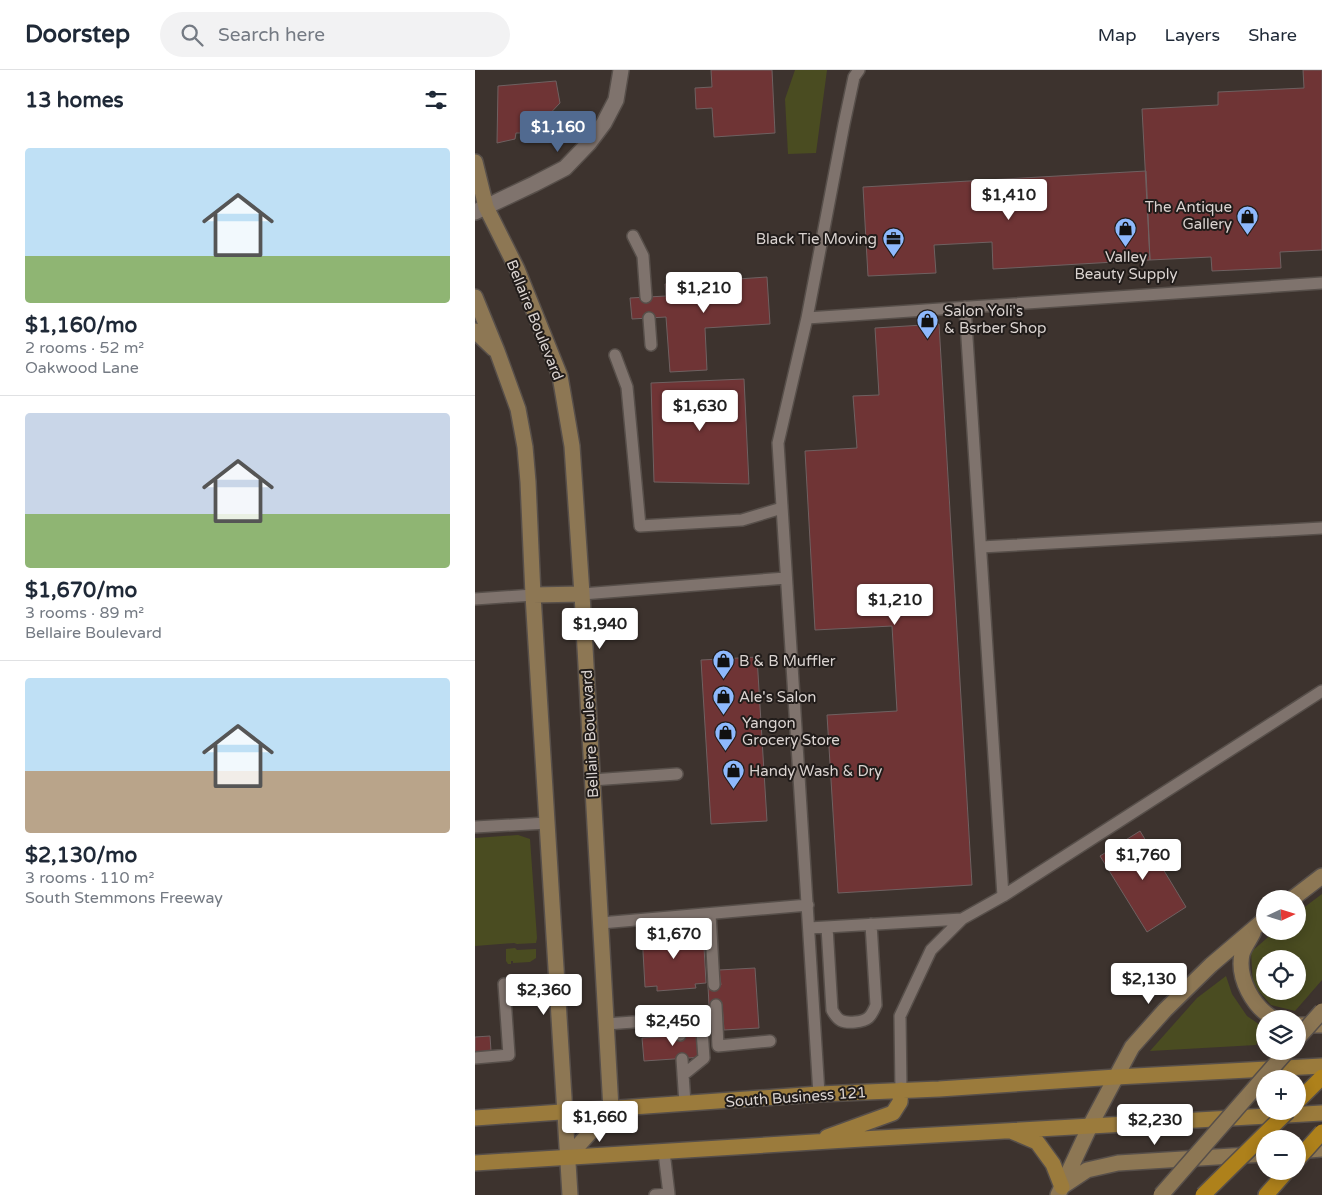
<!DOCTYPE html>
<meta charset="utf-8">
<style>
body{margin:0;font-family:"Varela Round",sans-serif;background:#f2f2f3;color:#1f2937;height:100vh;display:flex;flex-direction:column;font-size:19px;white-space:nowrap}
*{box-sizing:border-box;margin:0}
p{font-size:16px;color:#747a83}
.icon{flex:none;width:28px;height:28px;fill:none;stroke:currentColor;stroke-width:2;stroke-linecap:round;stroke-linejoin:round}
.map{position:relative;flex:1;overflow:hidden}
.panel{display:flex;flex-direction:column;background:#fff;width:475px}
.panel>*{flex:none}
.needle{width:32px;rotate:86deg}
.fabs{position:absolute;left:781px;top:820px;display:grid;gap:10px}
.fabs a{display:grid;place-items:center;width:50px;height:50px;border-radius:50%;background:#fff;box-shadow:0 2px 12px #0003;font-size:25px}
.price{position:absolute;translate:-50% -42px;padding:0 11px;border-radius:5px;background:#fff;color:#222;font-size:16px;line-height:32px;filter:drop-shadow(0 1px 2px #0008)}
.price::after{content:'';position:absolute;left:50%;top:30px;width:15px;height:11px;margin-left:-8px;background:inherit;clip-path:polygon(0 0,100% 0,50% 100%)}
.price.selected{background:#516a90;color:#fff}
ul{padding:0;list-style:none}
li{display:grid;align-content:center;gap:10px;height:265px;padding:0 25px}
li+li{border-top:1px solid #e0e1e3}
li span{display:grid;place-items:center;height:155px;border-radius:5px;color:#555}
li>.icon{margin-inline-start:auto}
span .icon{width:90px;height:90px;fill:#fffc;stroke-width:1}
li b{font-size:21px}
h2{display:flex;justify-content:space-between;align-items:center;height:60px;padding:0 25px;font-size:21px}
header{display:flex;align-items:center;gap:30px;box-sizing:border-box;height:70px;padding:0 25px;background:#fff;border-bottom:1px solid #e0e1e3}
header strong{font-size:24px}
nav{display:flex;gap:28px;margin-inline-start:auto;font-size:18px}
.search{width:350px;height:45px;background:#f2f2f3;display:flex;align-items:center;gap:12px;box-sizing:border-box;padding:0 18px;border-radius:28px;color:#747a83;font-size:19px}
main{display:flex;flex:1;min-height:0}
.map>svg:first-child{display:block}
.green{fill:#4a4c21;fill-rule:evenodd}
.building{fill:#6f3435;stroke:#6f6161}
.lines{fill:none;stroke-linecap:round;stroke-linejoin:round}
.lane-casing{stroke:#574f4a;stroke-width:14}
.street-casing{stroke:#574f4a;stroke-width:18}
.secondary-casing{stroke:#574f4a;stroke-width:18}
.primary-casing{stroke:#574f4a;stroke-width:18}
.highway-casing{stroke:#574f4a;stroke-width:18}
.lane{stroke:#7f736d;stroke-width:11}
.street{stroke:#7f736d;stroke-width:15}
.secondary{stroke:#8d7754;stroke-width:15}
.primary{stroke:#9b7b3c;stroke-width:15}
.highway{stroke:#ae811b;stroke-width:15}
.secondary-bridge-casing{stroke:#574f4a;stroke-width:18;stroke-linecap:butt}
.highway-bridge-casing{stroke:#574f4a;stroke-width:18;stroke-linecap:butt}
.secondary-bridge{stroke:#8d7754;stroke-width:15}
.highway-bridge{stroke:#ae811b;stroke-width:15}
.labels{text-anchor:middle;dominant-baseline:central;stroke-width:4;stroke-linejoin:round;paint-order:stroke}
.poi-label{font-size:15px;fill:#dad3d0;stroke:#211c1a;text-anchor:start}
.street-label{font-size:15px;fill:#dad3d0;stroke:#211c1a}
</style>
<header>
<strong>Doorstep</strong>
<div class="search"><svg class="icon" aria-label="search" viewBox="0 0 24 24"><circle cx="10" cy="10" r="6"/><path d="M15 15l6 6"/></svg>Search here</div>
<nav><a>Map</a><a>Layers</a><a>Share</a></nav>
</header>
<main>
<section class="panel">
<h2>13 homes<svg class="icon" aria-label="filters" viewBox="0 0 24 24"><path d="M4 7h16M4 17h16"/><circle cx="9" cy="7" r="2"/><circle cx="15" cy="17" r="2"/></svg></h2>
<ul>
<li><span style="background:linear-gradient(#bfe0f5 70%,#8fb573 0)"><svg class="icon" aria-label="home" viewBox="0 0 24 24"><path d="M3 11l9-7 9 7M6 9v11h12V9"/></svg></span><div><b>$1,160/mo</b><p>2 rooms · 52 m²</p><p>Oakwood Lane</p></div></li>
<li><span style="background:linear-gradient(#c9d6e8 65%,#8fb573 0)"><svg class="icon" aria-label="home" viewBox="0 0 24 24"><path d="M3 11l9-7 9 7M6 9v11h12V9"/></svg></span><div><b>$1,670/mo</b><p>3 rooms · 89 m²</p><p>Bellaire Boulevard</p></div></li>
<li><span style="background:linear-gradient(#bfe0f5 60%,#b9a48a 0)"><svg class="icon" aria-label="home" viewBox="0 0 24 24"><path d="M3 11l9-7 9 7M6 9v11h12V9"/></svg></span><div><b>$2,130/mo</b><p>3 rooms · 110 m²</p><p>South Stemmons Freeway</p></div></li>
</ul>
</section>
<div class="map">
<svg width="847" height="1125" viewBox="0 0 847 1125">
<rect width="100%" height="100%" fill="#3d332e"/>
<path class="green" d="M320,0H352L341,83L313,84L310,29Z
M43,765L55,769L62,868L61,873L42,874L39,873L0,876V768Z
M847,824V910L820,941L796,935L778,915L776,882L800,861H822L823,842ZM790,889H822V921H790Z
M40,878L42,880L61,879V888L55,892L38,893V891H36V894H33L31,891V879Z
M751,906L757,924L772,946L788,957L781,975L675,981L722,928Z"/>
<path class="building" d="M236,0H297L300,63L239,67L237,38L221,39L220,18L237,17Z
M828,0H847V180L805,182L806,198L737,201L736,187L675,190L667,39L743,35V22L829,18Z
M81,11L85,33L68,51L50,55L49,63H41L40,69L22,73L23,16Z
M671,101L675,190L518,199L517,172L459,175L461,203L393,206L388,117Z
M292,207L295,254L230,258L232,300L195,302L191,247L157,249L155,228L191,226L190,214Z
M464,254L497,815L363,823L352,645L422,641L417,556L340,560L330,381L382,378L378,326L404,325L400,258Z
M269,309L274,414L179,412L176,313Z
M282,587L292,751L236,754L226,590Z
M665,761L711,837L672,862L625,786Z
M228,859L231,913L220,914L221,918L182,921V916L170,917L167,864Z
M280,898L284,958L249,960L247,934L234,935L233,916L246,915L244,900Z
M227,964L228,987L169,991L167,968Z
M15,966L16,981L0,982V967Z"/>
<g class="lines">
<defs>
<path id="lane" d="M158,166L168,186L171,227
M490,237L528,826
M174,248L176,275
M332,248L369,54L379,7L384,0
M140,285L152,317L165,456L267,450L307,438
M506,477L847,458
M107,524L311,508
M0,529L58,525
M117,710L202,704
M0,757L72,753
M235,844L239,915
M126,853L333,835
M352,857L357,940C363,951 367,953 380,952C393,951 396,947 401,935L396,854
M334,858L487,849L528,826L847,621
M241,935L243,976L295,971
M204,949L205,965
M131,954L226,947L229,988L208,1005
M0,988L34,985L29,914L81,910
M207,989L210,1034
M426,1020L425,946L456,880L487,849
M344,1024L303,373L332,248L847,213
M180,1125L194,1124L189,1082"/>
<path id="street" d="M0,142L59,114L90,98L114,73L129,53L141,30L146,0"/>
<path id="secondary" d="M0,92L11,137L42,199L85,306L97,376L107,524L136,1039L93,1087
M0,227L22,281L43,339L50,377L53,412L58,525L95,1125
M0,261L19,279
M58,525L107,524
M817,829L847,806
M778,863C775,869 769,877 767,884C762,908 778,937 799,949
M822,955H847
M822,1081L847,1079
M588,1116L612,1100L643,1093L790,1084
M583,1125L616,1054L657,977L690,940L736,895L790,849"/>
<path id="primary" d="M0,1048L344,1024L464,1019L641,1007L847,996
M536,1061L562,1072L578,1094L587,1117
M352,1067L418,1043L425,1032L426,1020
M0,1093C282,1076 565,1057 847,1043"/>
<path id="highway" d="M822,1032L847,1007
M791,1125L812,1101"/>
</defs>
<use href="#lane" class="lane-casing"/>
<use href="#street" class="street-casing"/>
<use href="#secondary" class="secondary-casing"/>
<use href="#primary" class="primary-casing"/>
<use href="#highway" class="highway-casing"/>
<use href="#lane" class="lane"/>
<use href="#street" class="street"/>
<use href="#secondary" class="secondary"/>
<use href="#primary" class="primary"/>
<use href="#highway" class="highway"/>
<defs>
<path id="secondary-bridge" d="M822,969L847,941
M686,1125L812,981"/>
<path id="highway-bridge" d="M822,1090L847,1062
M728,1125L813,1041"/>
</defs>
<use href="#secondary-bridge" class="secondary-bridge-casing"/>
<use href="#highway-bridge" class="highway-bridge-casing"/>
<use href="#secondary-bridge" class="secondary-bridge"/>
<use href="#highway-bridge" class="highway-bridge"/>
</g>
<defs>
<symbol id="shop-pin" viewBox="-11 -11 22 30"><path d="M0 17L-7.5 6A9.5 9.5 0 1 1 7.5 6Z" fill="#8eb9fd" stroke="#211c1a"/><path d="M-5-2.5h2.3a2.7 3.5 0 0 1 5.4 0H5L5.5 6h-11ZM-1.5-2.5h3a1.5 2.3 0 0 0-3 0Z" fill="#111"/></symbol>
<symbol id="office-pin" viewBox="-11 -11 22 30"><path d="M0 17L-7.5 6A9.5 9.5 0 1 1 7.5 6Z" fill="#8eb9fd" stroke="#211c1a"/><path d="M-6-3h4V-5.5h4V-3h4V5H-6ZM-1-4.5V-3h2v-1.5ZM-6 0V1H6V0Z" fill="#111"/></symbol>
</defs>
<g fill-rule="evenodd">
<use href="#shop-pin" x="760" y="134" width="25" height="34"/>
<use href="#shop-pin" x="638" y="146" width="25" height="34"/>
<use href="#office-pin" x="406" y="156" width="25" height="34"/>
<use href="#shop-pin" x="440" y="238" width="25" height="34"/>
<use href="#shop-pin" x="236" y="578" width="25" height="34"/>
<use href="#shop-pin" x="236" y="614" width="25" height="34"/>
<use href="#shop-pin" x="238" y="650" width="25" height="34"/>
<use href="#shop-pin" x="246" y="688" width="25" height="34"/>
</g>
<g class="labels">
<g class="poi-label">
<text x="757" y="137" text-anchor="end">The Antique<tspan x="757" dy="17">Gallery</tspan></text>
<text x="402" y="169" text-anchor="end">Black Tie Moving</text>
<text x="651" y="187" text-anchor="middle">Valley<tspan x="651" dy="17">Beauty Supply</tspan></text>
<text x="469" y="241">Salon Yoli's<tspan x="469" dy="17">&amp; Bsrber Shop</tspan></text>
<text x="264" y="591">B &amp; B Muffler</text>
<text x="264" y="627">Ale's Salon</text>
<text x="267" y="653">Yangon<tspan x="267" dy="17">Grocery Store</tspan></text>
<text x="274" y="701">Handy Wash &amp; Dry</text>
</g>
<g class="street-label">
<text transform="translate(60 250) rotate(68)">Bellaire Boulevard</text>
<text transform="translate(115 664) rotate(-93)">Bellaire Boulevard</text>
<text transform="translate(321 1027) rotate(-4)">South Business 121</text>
</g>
</g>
</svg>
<div class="fabs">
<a><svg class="needle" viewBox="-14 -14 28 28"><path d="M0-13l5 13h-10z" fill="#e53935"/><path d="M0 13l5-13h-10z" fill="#747a83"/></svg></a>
<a><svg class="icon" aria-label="locate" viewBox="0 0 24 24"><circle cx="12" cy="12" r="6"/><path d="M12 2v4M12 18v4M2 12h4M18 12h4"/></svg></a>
<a><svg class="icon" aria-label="layers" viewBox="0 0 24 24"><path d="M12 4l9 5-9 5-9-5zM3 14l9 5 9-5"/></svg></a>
<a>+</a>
<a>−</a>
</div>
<b class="price selected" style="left:83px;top:83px">$1,160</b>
<b class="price" style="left:534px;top:151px">$1,410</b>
<b class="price" style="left:229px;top:244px">$1,210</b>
<b class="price" style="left:225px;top:362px">$1,630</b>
<b class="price" style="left:420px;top:556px">$1,210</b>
<b class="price" style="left:125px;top:580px">$1,940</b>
<b class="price" style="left:668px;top:811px">$1,760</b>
<b class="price" style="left:199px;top:890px">$1,670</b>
<b class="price" style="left:674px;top:935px">$2,130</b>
<b class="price" style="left:69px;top:946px">$2,360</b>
<b class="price" style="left:198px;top:977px">$2,450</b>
<b class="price" style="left:125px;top:1073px">$1,660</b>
<b class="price" style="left:680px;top:1076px">$2,230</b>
</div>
</main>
